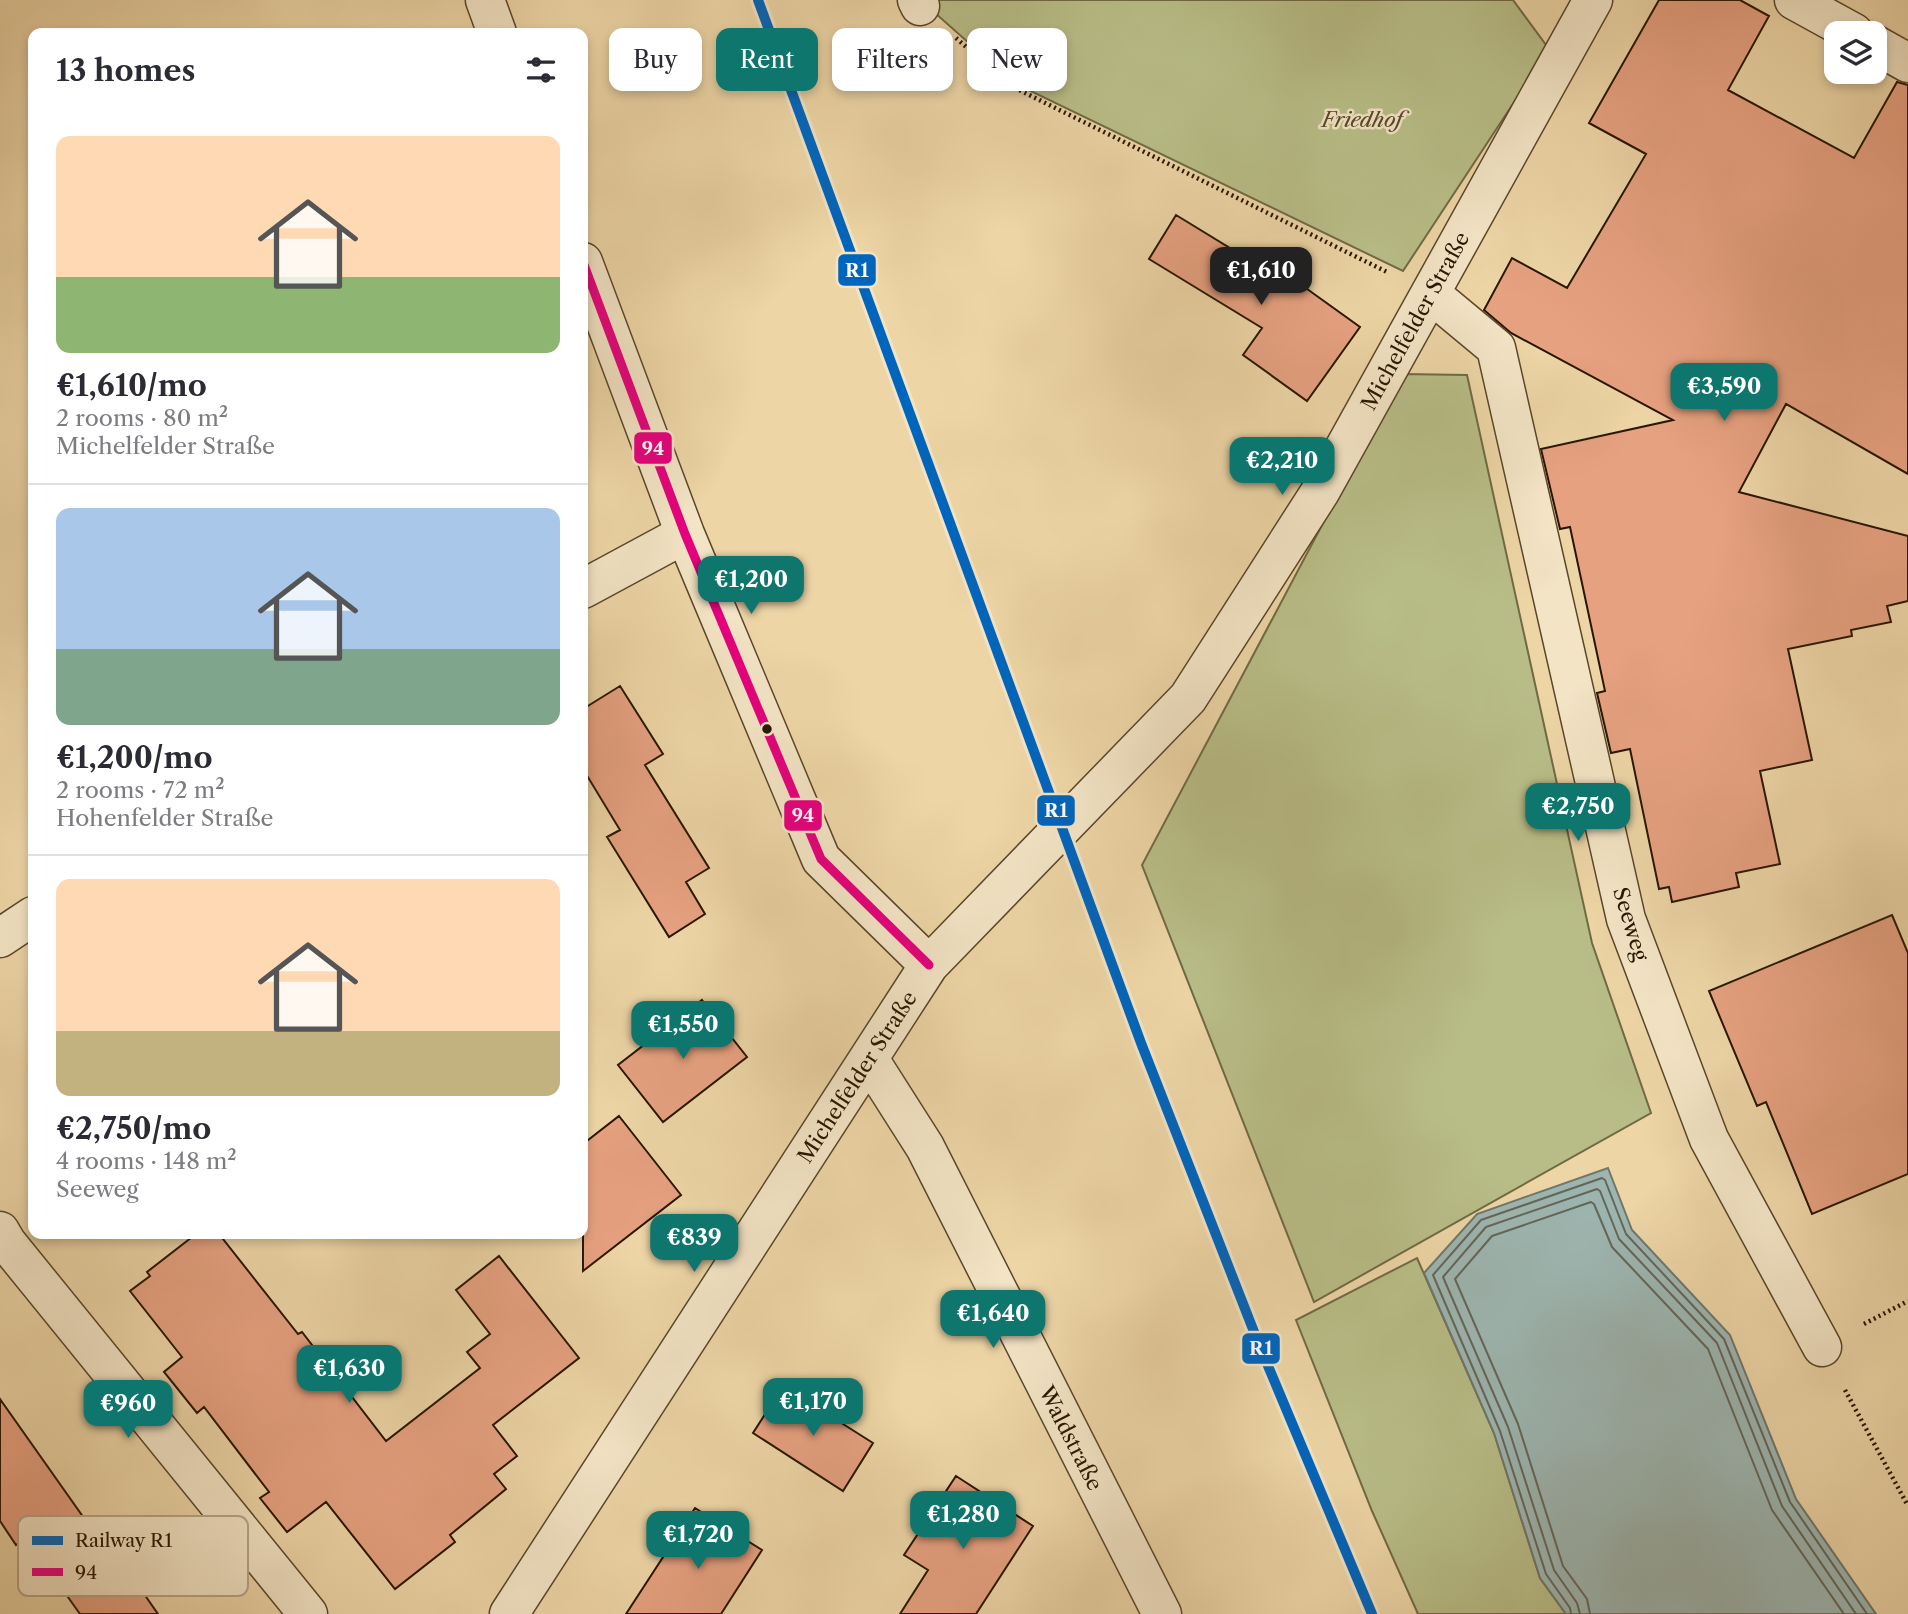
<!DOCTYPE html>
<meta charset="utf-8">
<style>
body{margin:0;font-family:"Libre Caslon Text",serif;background:#f2f2f3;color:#2b2b33;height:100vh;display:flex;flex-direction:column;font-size:26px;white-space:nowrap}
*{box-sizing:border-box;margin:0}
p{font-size:23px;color:#7c7c81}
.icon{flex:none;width:38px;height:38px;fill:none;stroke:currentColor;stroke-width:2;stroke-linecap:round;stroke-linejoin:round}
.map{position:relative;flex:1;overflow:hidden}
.panel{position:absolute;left:28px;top:28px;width:560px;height:1211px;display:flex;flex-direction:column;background:#fff;border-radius:14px;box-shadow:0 4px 10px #0003}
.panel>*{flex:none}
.hud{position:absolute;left:609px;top:28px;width:665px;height:63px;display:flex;gap:14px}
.tools{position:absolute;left:1824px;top:21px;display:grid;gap:14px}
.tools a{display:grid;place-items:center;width:63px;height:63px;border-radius:14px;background:#fff;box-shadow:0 4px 10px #0003;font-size:35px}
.price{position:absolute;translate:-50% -60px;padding:0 16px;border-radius:14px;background:#0f766e;color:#fff;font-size:23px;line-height:46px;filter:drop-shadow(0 2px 4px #0008)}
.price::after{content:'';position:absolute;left:50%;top:42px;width:21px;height:16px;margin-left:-10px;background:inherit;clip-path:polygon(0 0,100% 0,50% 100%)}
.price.current{background:#222;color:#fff}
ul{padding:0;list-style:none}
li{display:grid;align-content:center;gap:14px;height:371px;padding:0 28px}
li+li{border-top:2px solid #e1e1e2}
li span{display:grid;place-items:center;height:217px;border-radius:14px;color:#555}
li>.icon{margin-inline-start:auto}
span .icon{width:126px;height:126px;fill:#fffc;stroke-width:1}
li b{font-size:30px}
h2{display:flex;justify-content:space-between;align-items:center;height:84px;padding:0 28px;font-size:30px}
.tag{padding:0 24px;border-radius:14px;background:#fff;box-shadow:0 4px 10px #0003;font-size:24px;line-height:63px}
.tag.current{background:#0f766e;color:#fff}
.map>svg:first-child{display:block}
.green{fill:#b8bd87;stroke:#706a44;stroke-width:2}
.water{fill:#9db6b1;stroke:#6f766b;stroke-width:2}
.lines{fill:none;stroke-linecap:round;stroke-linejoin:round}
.shore{stroke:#636659;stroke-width:2}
.building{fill:#e6a180;stroke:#291601;stroke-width:2}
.minor-casing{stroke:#5a462a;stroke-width:41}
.path{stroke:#291601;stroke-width:4.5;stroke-dasharray:2 3.5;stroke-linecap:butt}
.minor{stroke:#f3e4c5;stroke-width:38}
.bus-1-casing{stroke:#f3e4c5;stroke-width:14}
.bus-1{stroke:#e5007d;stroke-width:9}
.rail-1-casing{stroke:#f3e4c5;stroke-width:16}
.rail-1{stroke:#0065bd;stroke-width:10}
.bus-dot{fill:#291601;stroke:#f3e4c5;stroke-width:2.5}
.labels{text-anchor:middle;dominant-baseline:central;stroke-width:5;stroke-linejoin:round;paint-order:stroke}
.park-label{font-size:21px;font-style:italic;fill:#544829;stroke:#f3e4c5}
.street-label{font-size:21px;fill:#291601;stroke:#f3e4c5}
.key{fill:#f3e4c5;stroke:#b6a68a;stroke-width:2}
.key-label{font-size:19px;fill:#291601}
.line-badge{stroke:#f3e4c5;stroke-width:2.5}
.badge-label{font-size:19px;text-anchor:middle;font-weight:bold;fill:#fff}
</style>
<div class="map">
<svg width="1908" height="1614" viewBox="0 0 1908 1614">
<rect width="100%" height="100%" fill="#edd5a6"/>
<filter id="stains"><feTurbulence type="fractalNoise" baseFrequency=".00286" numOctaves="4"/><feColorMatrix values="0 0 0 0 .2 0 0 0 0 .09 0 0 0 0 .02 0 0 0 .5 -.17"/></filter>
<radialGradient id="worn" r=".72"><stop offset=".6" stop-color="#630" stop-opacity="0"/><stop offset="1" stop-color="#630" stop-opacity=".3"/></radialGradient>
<path class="green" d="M931,0H1513L1549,49L1403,271L1014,83L926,5Z
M1402,374L1467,375L1592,943L1651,1113L1314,1302L1142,865Z
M1417,1258L1494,1433L1540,1578L1566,1614H1418L1372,1511L1296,1320Z"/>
<path class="water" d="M1608,1168L1632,1230L1730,1335L1796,1499L1876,1614H1566L1540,1578L1494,1433L1424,1273L1477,1214Z"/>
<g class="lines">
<path class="shore" d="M1571,1614L1570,1608L1546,1574L1500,1431L1433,1275L1481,1220L1602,1178L1605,1180L1626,1234L1724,1339L1790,1502L1867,1614
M1580,1614L1577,1603L1554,1570L1508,1427L1443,1277L1486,1227L1597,1189L1600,1191L1619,1239L1717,1343L1782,1506L1856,1614
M1590,1614L1587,1599L1563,1566L1518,1424L1455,1279L1492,1236L1591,1202L1594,1204L1612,1247L1708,1349L1772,1510L1844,1614"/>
</g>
<path class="building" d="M1659,0H1740L1769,16L1728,90L1854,158L1897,82L1908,85V474L1786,404L1739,492L1908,536V601L1887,606L1891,622L1851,630L1852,636L1788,649L1812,760L1760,771L1780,864L1736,873L1739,887L1672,902L1669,887L1659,889L1630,749L1611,753L1597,693L1605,691L1570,527L1560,529L1541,449L1673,420L1511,333L1484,310L1512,258L1567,288L1646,154L1589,123Z
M1176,215L1292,286L1296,281L1360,327L1307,401L1243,355L1262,328L1149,259Z
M620,686L663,754L645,765L709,868L686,882L705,914L669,937L607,837L620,830L583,769V709Z
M1892,915L1908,953V1174L1812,1214L1766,1102L1757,1106L1709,991Z
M702,1000L747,1057L663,1122L618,1065Z
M619,1116L681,1195L583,1271V1144Z
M196,1234H219L298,1334L302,1332L386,1441L480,1368L467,1352L490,1334L456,1290L499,1256L579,1358L493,1425L517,1456L494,1474L506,1489L450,1535L455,1542L395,1589L326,1502L287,1532L260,1498L269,1492L204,1407L197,1413L164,1372L182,1357L130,1291L150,1276L147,1272Z
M783,1386L873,1443L843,1491L753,1433Z
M0,1399L110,1555L115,1552L158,1614H80L26,1538L16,1545L0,1521Z
M956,1476L1033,1526L976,1614H900L928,1570L904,1555Z
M695,1508L762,1550L721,1614H626Z"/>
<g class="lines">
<defs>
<path id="minor" d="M485,0L497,33
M917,0L920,6
M1794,0L1854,33
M1874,44L1908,63
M583,262L685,534L821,859L929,965
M1431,294L1496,348L1626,919L1709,1139L1822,1347
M583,589L685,534
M0,938L33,916
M869,1059L925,1147L1162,1614
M0,1231L7,1243L308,1614
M509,1614L929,965L1188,698L1320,492L1593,0"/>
</defs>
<use href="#minor" class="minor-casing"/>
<path class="path" d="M956,38L1011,86L1387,272
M1864,1324L1908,1301
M1845,1390L1908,1506"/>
<use href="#minor" class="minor"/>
<defs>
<path id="bus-1" d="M583,262L685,534L821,859L929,965"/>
</defs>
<use href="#bus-1" class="bus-1-casing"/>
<use href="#bus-1" class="bus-1"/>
<defs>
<path id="rail-1" d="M758,0L1141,1043L1258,1342L1372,1614"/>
</defs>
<use href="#rail-1" class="rail-1-casing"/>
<use href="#rail-1" class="rail-1"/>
</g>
<circle class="bus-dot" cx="767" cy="729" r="6"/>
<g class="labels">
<g class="park-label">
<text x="1362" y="119">Friedhof</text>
</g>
<g class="street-label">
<text transform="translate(1415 321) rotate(-61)">Michelfelder Straße</text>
<text transform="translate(1631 924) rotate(73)">Seeweg</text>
<text transform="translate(857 1077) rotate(-57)">Michelfelder Straße</text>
<text transform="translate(1071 1438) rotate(63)">Waldstraße</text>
</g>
</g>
<rect x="18" y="1516" width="230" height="80" rx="10" class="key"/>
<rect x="32" y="1536" width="31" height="9" fill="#0065bd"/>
<rect x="32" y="1568" width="31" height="8" fill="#e5007d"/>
<g class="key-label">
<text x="75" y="1547">Railway R1</text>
<text x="75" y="1579">94</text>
</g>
<g class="line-badge">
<rect x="837" y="253" width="40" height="34" rx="7" fill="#0065bd"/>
<rect x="633" y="431" width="40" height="34" rx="7" fill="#e5007d"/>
<rect x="1036" y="794" width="40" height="33" rx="7" fill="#0065bd"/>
<rect x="783" y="799" width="40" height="33" rx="7" fill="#e5007d"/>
<rect x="1241" y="1332" width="40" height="33" rx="7" fill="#0065bd"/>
</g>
<g class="badge-label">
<text x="857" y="277">R1</text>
<text x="653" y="455">94</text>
<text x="1056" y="817">R1</text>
<text x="803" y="822">94</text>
<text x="1261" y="1355">R1</text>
</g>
<rect width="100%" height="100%" filter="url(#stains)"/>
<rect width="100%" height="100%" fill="url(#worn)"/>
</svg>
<div class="tools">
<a><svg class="icon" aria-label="layers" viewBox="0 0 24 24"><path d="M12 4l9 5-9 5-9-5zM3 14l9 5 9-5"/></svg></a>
</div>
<b class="price current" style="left:1261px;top:307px">€1,610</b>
<b class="price" style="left:1724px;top:423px">€3,590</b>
<b class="price" style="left:1282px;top:497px">€2,210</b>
<b class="price" style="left:751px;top:616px">€1,200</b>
<b class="price" style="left:1578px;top:843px">€2,750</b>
<b class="price" style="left:683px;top:1061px">€1,550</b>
<b class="price" style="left:694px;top:1274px">€839</b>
<b class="price" style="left:993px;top:1350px">€1,640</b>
<b class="price" style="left:349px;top:1405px">€1,630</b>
<b class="price" style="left:813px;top:1438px">€1,170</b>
<b class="price" style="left:128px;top:1440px">€960</b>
<b class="price" style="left:963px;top:1551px">€1,280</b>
<b class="price" style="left:698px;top:1571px">€1,720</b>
<div class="hud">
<a class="tag">Buy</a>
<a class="tag current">Rent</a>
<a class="tag">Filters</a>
<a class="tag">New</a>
</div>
<section class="panel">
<h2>13 homes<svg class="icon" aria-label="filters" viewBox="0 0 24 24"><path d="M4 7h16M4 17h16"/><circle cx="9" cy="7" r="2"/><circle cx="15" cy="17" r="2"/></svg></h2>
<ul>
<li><span style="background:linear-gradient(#ffd9b3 65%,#8fb573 0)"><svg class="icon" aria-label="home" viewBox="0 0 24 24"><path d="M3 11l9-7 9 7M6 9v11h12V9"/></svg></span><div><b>€1,610/mo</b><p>2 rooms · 80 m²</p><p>Michelfelder Straße</p></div></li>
<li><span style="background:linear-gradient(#a9c7e8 65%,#7fa58c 0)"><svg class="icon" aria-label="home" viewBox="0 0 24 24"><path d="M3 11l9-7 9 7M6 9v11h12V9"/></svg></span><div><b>€1,200/mo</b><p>2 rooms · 72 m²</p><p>Hohenfelder Straße</p></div></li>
<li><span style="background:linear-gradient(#ffd9b3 70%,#c2b280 0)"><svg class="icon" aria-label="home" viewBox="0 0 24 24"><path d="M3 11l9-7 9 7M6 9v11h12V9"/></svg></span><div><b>€2,750/mo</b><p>4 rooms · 148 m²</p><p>Seeweg</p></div></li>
</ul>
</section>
</div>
